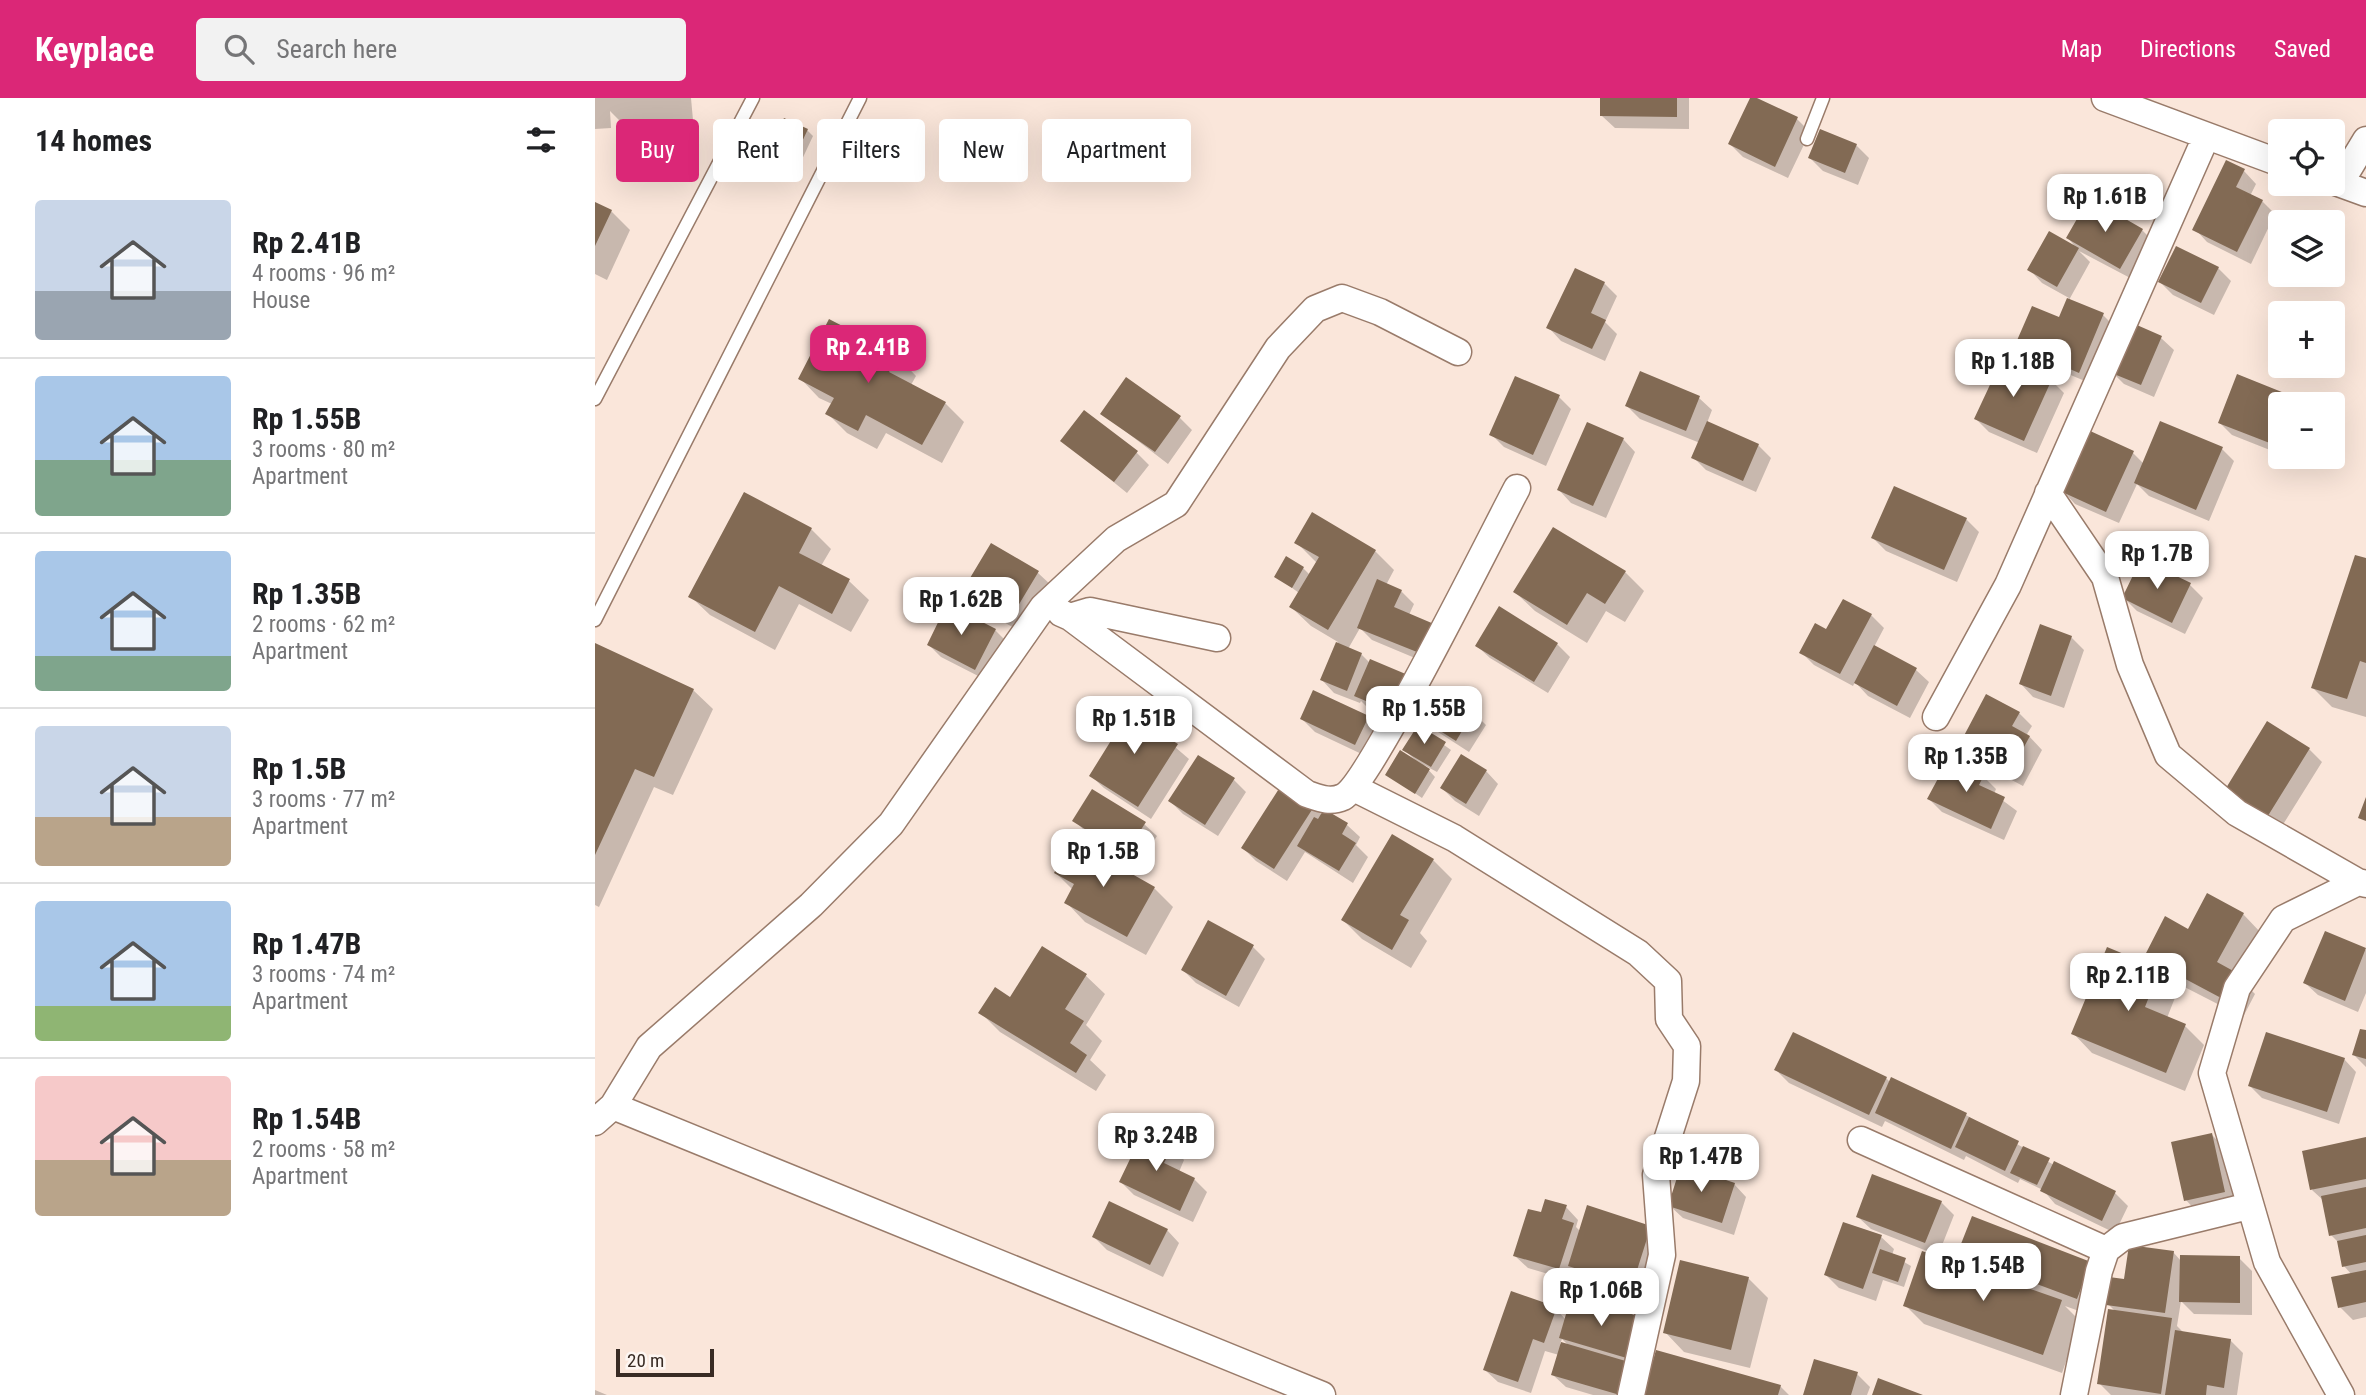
<!DOCTYPE html>
<meta charset="utf-8">
<style>
body{margin:0;font-family:"Roboto Condensed",sans-serif;background:#f2f2f2;color:#202124;height:100vh;display:flex;flex-direction:column;font-size:26px;white-space:nowrap}
*{box-sizing:border-box;margin:0}
p{font-size:23px;color:#757577}
.icon{flex:none;width:38px;height:38px;fill:none;stroke:currentColor;stroke-width:2;stroke-linecap:round;stroke-linejoin:round}
.map{position:relative;flex:1;overflow:hidden}
.sheet{display:flex;flex-direction:column;background:#fff;width:595px}
.sheet>*{flex:none}
.banner{position:absolute;left:21px;top:21px;width:665px;height:63px;display:flex;gap:14px}
.buttons{position:absolute;left:1673px;top:21px;display:grid;gap:14px}
.buttons a{display:grid;place-items:center;width:77px;height:77px;border-radius:7px;background:#fff;box-shadow:0 7px 28px #0002;font-size:35px}
.scale{position:absolute;left:21px;bottom:18px;width:98px;box-sizing:border-box;padding-left:7px;border:4px solid #382b24;border-top:0;font-size:19px;line-height:24px;white-space:nowrap;color:#382b24;-webkit-text-stroke:5px #fdf6f2;paint-order:stroke}
.price{position:absolute;translate:-50% -60px;padding:0 16px;border-radius:14px;background:#fff;color:#222;font-size:23px;line-height:46px;filter:drop-shadow(0 2px 4px #0008)}
.price::after{content:'';position:absolute;left:50%;top:42px;width:21px;height:16px;margin-left:-10px;background:inherit;clip-path:polygon(0 0,100% 0,50% 100%)}
.price.active{background:#db2777;color:#fff}
ul{padding:0;list-style:none}
li{display:flex;align-items:center;gap:21px;height:175px;padding:0 35px}
li+li{border-top:2px solid #e0e0e0}
li span{display:grid;place-items:center;flex:none;width:196px;height:140px;border-radius:7px;color:#555}
li>.icon{margin-inline-start:auto}
span .icon{width:84px;height:84px;fill:#fffc;stroke-width:1}
li b{font-size:30px}
h2{display:flex;justify-content:space-between;align-items:center;height:84px;padding:0 35px;font-size:30px}
.pill{padding:0 24px;border-radius:7px;background:#fff;box-shadow:0 7px 28px #0002;font-size:24px;line-height:63px}
.pill.active{background:#db2777;color:#fff}
header{display:flex;align-items:center;gap:42px;box-sizing:border-box;height:98px;padding:0 35px;background:#db2777;color:#fff}
header strong{font-size:33px}
nav{display:flex;gap:38px;margin-inline-start:auto;font-size:24px}
.search{width:490px;height:63px;background:#f2f2f2;display:flex;align-items:center;gap:18px;box-sizing:border-box;padding:0 24px;border-radius:7px;color:#757577;font-size:26px}
main{display:flex;flex:1;min-height:0}
.map>svg:first-child{display:block}
.shadow{fill:#0003;fill-rule:evenodd}
.building{fill:#826a54}
.lines{fill:none;stroke-linecap:round;stroke-linejoin:round}
.lane-casing{stroke:#997b6a;stroke-width:15}
.street-casing{stroke:#997b6a;stroke-width:29}
.lane{stroke:#fff;stroke-width:12}
.street{stroke:#fff;stroke-width:26}
</style>
<header>
<strong>Keyplace</strong>
<div class="search"><svg class="icon" aria-label="search" viewBox="0 0 24 24"><circle cx="10" cy="10" r="6"/><path d="M15 15l6 6"/></svg>Search here</div>
<nav><a>Map</a><a>Directions</a><a>Saved</a></nav>
</header>
<main>
<section class="sheet">
<h2>14 homes<svg class="icon" aria-label="filters" viewBox="0 0 24 24"><path d="M4 7h16M4 17h16"/><circle cx="9" cy="7" r="2"/><circle cx="15" cy="17" r="2"/></svg></h2>
<ul>
<li><span style="background:linear-gradient(#c9d6e8 65%,#9aa5b1 0)"><svg class="icon" aria-label="home" viewBox="0 0 24 24"><path d="M3 11l9-7 9 7M6 9v11h12V9"/></svg></span><div><b>Rp 2.41B</b><p>4 rooms · 96 m²</p><p>House</p></div></li>
<li><span style="background:linear-gradient(#a9c7e8 60%,#7fa58c 0)"><svg class="icon" aria-label="home" viewBox="0 0 24 24"><path d="M3 11l9-7 9 7M6 9v11h12V9"/></svg></span><div><b>Rp 1.55B</b><p>3 rooms · 80 m²</p><p>Apartment</p></div></li>
<li><span style="background:linear-gradient(#a9c7e8 75%,#7fa58c 0)"><svg class="icon" aria-label="home" viewBox="0 0 24 24"><path d="M3 11l9-7 9 7M6 9v11h12V9"/></svg></span><div><b>Rp 1.35B</b><p>2 rooms · 62 m²</p><p>Apartment</p></div></li>
<li><span style="background:linear-gradient(#c9d6e8 65%,#b9a48a 0)"><svg class="icon" aria-label="home" viewBox="0 0 24 24"><path d="M3 11l9-7 9 7M6 9v11h12V9"/></svg></span><div><b>Rp 1.5B</b><p>3 rooms · 77 m²</p><p>Apartment</p></div></li>
<li><span style="background:linear-gradient(#a9c7e8 75%,#8fb573 0)"><svg class="icon" aria-label="home" viewBox="0 0 24 24"><path d="M3 11l9-7 9 7M6 9v11h12V9"/></svg></span><div><b>Rp 1.47B</b><p>3 rooms · 74 m²</p><p>Apartment</p></div></li>
<li><span style="background:linear-gradient(#f6c9c9 60%,#b9a48a 0)"><svg class="icon" aria-label="home" viewBox="0 0 24 24"><path d="M3 11l9-7 9 7M6 9v11h12V9"/></svg></span><div><b>Rp 1.54B</b><p>2 rooms · 58 m²</p><p>Apartment</p></div></li>
</ul>
</section>
<div class="map">
<svg width="1771" height="1297" viewBox="0 0 1771 1297">
<rect width="100%" height="100%" fill="#fae6da"/>
<path class="shadow" d="M0,0H96L98,22L28,26L15,13L16,30L0,31Z
M1007,0H1094V31L1020,30L1007,18Z
M1157,0L1202,21L1215,34L1193,80L1148,59L1135,46Z
M212,32L218,38L203,70L176,53Z
M1261,47L1274,60L1263,87L1228,73L1215,60Z
M1649,73L1661,86L1655,98L1667,103L1680,116L1656,166L1612,144L1600,131Z
M0,106L16,113L35,132L12,182L0,176Z
M1547,132L1560,145L1539,182L1484,153L1495,164L1474,202L1508,217L1521,230L1497,286L1435,260L1422,247L1465,221L1474,200L1447,185L1435,172L1455,136L1483,152L1473,140Z
M1623,170L1636,183L1619,217L1578,197L1565,184Z
M981,172L1009,185L1022,198L1010,224L1022,236L1010,263L966,243L954,230Z
M235,223L302,258L321,278L316,287L350,305L369,324L347,365L291,335L282,351L252,335L232,315L237,306L224,300L205,280Z
M1566,240L1579,252L1559,299L1529,286L1516,273Z
M1643,278L1709,306H1685V356L1637,337L1625,325Z
M1456,282L1469,295L1442,355L1394,334L1381,321Z
M964,299L976,311L951,368L909,349L896,336Z
M1104,300L1117,312L1112,325L1163,347L1176,360L1161,394L1111,372L1098,359L1105,345L1045,321L1032,308Z
M508,316L584,319L597,332L573,366Z
M1028,341L1040,354L1011,420L976,405L964,392Z
M468,343L541,354L554,367L532,395Z
M1627,351L1639,363L1614,423L1554,398L1542,386L1524,425L1480,406L1468,393L1537,354L1549,366Z
M150,396L216,431L236,451L226,468L254,483L274,502L256,534L204,506L180,552L115,517L95,498Z
M1371,421L1384,434L1362,484L1291,453L1278,440Z
M701,444L780,453L799,472L791,487L806,493L819,506L814,517L839,568L777,542L765,530L753,551L766,556L775,565L810,626L774,611L766,603L765,605L739,595L727,582L743,544L716,528L696,509L704,495L681,478L708,470L715,477L722,465Z
M396,448L443,475L456,487L428,535L381,508L368,495Z
M1771,462V619L1737,609L1718,590Z
M1030,474L1049,493L1030,524L1011,513L992,545L940,513L920,494Z
M1595,487L1608,500L1590,536L1542,513L1529,500Z
M1248,503L1276,517L1289,530L1279,549L1321,572L1334,584L1315,620L1273,598L1260,584L1258,588L1219,567L1206,554L1232,533Z
M400,532L413,545L393,583L346,559L334,547Z
M1476,539L1489,552L1469,610L1438,599L1426,586Z
M962,546L975,559L953,595L895,560L882,548Z
M0,547L98,592L118,611L78,697L59,689L4,809L0,807Z
M847,595L878,614L891,627L874,654L843,634L830,622Z
M1424,615L1437,628L1432,636L1447,652L1428,688L1377,661L1365,648Z
M773,619L786,632L773,659L720,634L707,621Z
M566,622L578,635L573,643L594,661L556,721L509,690L496,678Z
M824,629L856,652L842,674L829,667L840,679L827,700L792,676L820,662L810,652Z
M1714,651L1727,664L1684,733L1643,707Z
M891,673L903,686L884,718L860,703L847,690Z
M1388,678L1401,691L1399,696L1422,713L1409,742L1347,714L1334,701Z
M639,682L651,694L623,738L588,716L575,703Z
M719,708L727,717L730,713L752,727L765,739L761,747L773,759L758,785L710,754L692,783L661,763L648,750Z
M479,722L549,726L562,738L543,768L492,735Z
M838,762L857,781L825,835L832,843L816,870L767,841L748,822Z
M461,775L559,790L578,809L551,857L490,824L471,804L478,792Z
M1648,816L1667,836L1643,879L1660,896L1648,919L1570,879L1583,892L1572,920L1590,928L1609,947L1590,993L1497,955L1478,935L1513,852L1566,873L1551,858L1593,833Z
M1730,835L1771,852V895L1763,914L1723,897L1710,885Z
M658,849L670,861L644,909L601,885L588,872Z
M490,877L510,896L491,927L507,943L495,962L511,977L501,993L405,934L386,915L416,901Z
M1771,934V969L1759,957Z
M1749,961L1761,974L1744,1026L1667,1000L1655,988Z
M1181,972L1291,980L1296,985L1297,982L1371,1017L1459,1067L1520,1095L1533,1108L1520,1135L1460,1106L1448,1092L1425,1081L1423,1085L1371,1058L1369,1062L1290,1023L1287,1029L1194,985Z
M1617,1037L1630,1050L1642,1107L1603,1115L1591,1102Z
M1771,1041V1219L1758,1222L1745,1209L1757,1177L1749,1168L1744,1145L1736,1137L1729,1103L1717,1092Z
M577,1049L589,1062L584,1074L599,1081L612,1094L598,1124L539,1097L526,1084Z
M1139,1086L1151,1099L1139,1137L1088,1120L1075,1108Z
M1346,1104L1359,1117L1342,1160L1384,1174L1364,1155L1515,1185L1530,1183L1578,1154L1586,1163L1644,1160L1657,1173V1217L1599,1216L1586,1203L1582,1228L1589,1235L1635,1242L1648,1255L1642,1297H1516L1504,1285L1520,1213L1513,1206L1515,1187L1501,1219L1470,1208L1485,1223L1467,1275L1329,1226L1310,1207L1337,1155L1276,1131L1263,1119Z
M971,1109L983,1122L981,1129L986,1134L993,1110L1068,1142L1049,1200L988,1180L980,1172L977,1183L933,1170L920,1158Z
M572,1132L584,1145L568,1179L512,1152L499,1139Z
M1284,1137L1299,1151L1297,1157L1316,1168L1309,1189L1288,1182L1281,1203L1244,1190L1231,1177Z
M1153,1180L1173,1200L1155,1270L1089,1254L1070,1234Z
M961,1211L971,1222L1046,1221L1041,1297H998L971,1289L958,1277L964,1257L950,1253L936,1295L903,1284L890,1272ZM967,1241L975,1249L965,1246Z
M1262,1276L1275,1289L1272,1297H1210Z
M1185,1288L1194,1297H1051Z
M0,1292L12,1297H0Z"/>
<path class="building" d="M1005,0H1082V19L1005,18Z
M1155,0H1162L1203,19L1180,69L1133,46Z
M189,20L213,31L197,65L174,54Z
M1225,31L1262,46L1250,75L1213,60Z
M1631,62L1650,71L1641,89L1668,102L1642,154L1597,132Z
M1494,100L1548,131L1525,171L1471,140Z
M0,104L17,112L0,148Z
M1454,133L1484,150L1462,189L1432,172Z
M1581,148L1624,169L1606,205L1563,184Z
M980,170L1010,184L996,215L1011,222L997,251L951,230Z
M1472,200L1509,215L1484,275L1420,247L1437,208L1464,219Z
M234,221L303,257L294,274L351,304L327,347L271,317L263,333L230,316L239,300L203,281Z
M1535,224L1567,238L1546,287L1514,274Z
M1408,259L1457,281L1429,343L1379,321Z
M1045,273L1105,298L1091,333L1030,308Z
M1642,276L1707,302L1705,306H1685V349L1623,325Z
M920,278L965,297L938,357L894,337Z
M531,279L586,318L560,354L505,316Z
M489,312L543,353L519,384L465,343Z
M1112,323L1164,346L1148,383L1096,360Z
M1565,323L1628,349L1601,412L1539,385Z
M992,324L1029,340L998,408L962,392Z
M1493,332L1539,353L1511,414L1465,393Z
M1299,388L1372,420L1349,472L1276,440Z
M149,394L217,430L204,455L255,481L237,516L184,488L160,534L93,499Z
M717,414L781,452L733,532L694,509L724,459L699,445Z
M958,429L1031,473L1010,506L992,495L972,527L918,494Z
M396,445L444,473L414,523L366,495Z
M1760,457L1771,460V565L1765,563L1752,601L1716,590Z
M691,458L709,469L697,490L679,479Z
M1546,461L1596,485L1577,525L1527,500Z
M782,481L807,492L799,509L839,526L827,556L762,530Z
M1248,501L1277,516L1245,576L1204,555L1220,525L1231,531Z
M352,506L401,531L380,572L332,547Z
M904,508L963,545L939,584L880,548Z
M1445,526L1477,538L1456,598L1424,586Z
M741,544L767,555L752,593L725,582Z
M0,545L99,591L59,679L40,671L0,757Z
M1279,547L1322,570L1302,608L1259,585Z
M775,561L813,577L797,614L759,598Z
M718,592L774,618L760,647L705,621Z
M847,593L879,613L861,643L828,622Z
M1391,596L1425,614L1417,628L1435,638L1414,676L1363,649Z
M540,604L567,621L560,632L583,646L543,709L494,678Z
M1672,623L1715,650L1671,721L1628,695Z
M823,627L851,644L836,669L807,652Z
M805,652L835,671L820,696L790,677Z
M866,656L892,672L871,706L845,690Z
M603,657L640,680L610,727L573,703Z
M1354,660L1389,677L1384,687L1410,699L1396,731L1332,701Z
M687,686L720,707L679,771L646,750Z
M497,691L551,724L530,756L477,723Z
M1771,699V723L1763,720Z
M729,711L753,725L747,736L761,745L744,773L702,748L719,719L723,721Z
M797,736L839,761L805,817L814,822L797,852L746,822Z
M477,742L560,789L532,839L469,805L479,786L459,775Z
M1612,795L1649,815L1622,864L1642,875L1628,901L1549,859L1570,818L1593,831Z
M613,822L659,847L631,898L586,872Z
M1730,833L1771,850L1750,903L1708,885Z
M447,848L492,876L470,911L489,923L475,945L492,957L481,975L383,915L400,889L415,899Z
M1512,849L1565,871L1550,909L1591,926L1571,975L1476,936Z
M1765,931L1771,932V961L1757,957Z
M1198,934L1292,979L1274,1017L1179,972Z
M1671,934L1750,960L1732,1014L1653,988Z
M1296,979L1372,1015L1356,1051L1280,1015Z
M1374,1019L1424,1043L1410,1073L1360,1049Z
M548,1034L578,1047L569,1065L600,1080L585,1113L524,1084Z
M1617,1035L1630,1094L1589,1103L1576,1044Z
M1771,1039V1081L1715,1092L1707,1053Z
M1428,1048L1455,1060L1442,1087L1415,1075Z
M1459,1063L1521,1093L1507,1123L1445,1093Z
M1086,1067L1140,1085L1127,1125L1073,1108Z
M1277,1076L1347,1103L1330,1145L1261,1119Z
M1771,1089V1130L1734,1138L1726,1098Z
M950,1101L972,1107L967,1121L979,1125L964,1171L918,1158L933,1111L946,1114Z
M514,1103L573,1131L555,1167L497,1139Z
M992,1107L1056,1128L1037,1188L973,1168Z
M1377,1118L1496,1164L1482,1201L1362,1156Z
M1248,1124L1287,1137L1268,1191L1229,1177Z
M1771,1137V1164L1747,1169L1742,1143Z
M1534,1147L1579,1153L1570,1215L1511,1207L1514,1179L1529,1181Z
M1285,1151L1311,1160L1303,1184L1277,1175Z
M1327,1153L1467,1202L1448,1257L1308,1208Z
M1585,1157L1645,1158V1205L1584,1204Z
M1085,1162L1154,1179L1136,1252L1068,1235Z
M1771,1172V1204L1743,1210L1736,1179Z
M916,1193L962,1209L949,1245L938,1241L923,1284L888,1272Z
M976,1199L1047,1219L1035,1261L964,1240Z
M1513,1211L1577,1220L1566,1296L1502,1286Z
M1580,1232L1636,1241L1629,1290L1612,1287L1611,1297H1570Z
M966,1244L1034,1264L1025,1297L956,1277Z
M1061,1252L1186,1287L1183,1297H1048Z
M1219,1261L1263,1274L1256,1297H1208Z
M1283,1280L1328,1297H1277Z"/>
<g class="lines">
<defs>
<path id="lane" d="M1212,41L1228,0
M0,301L158,0
M0,522L265,0"/>
<path id="street" d="M1510,0L1685,65
M1738,83L1771,95
M1745,85L1771,42
M1453,395L1510,479L1535,567L1573,657L1642,715L1763,784
M466,515L475,519L495,513L622,540
M475,519L712,696C724,700 735,705 748,699C774,686 899,433 922,390
M1341,619L1413,487L1611,39
M759,690L859,740L1043,855L1073,883L1074,921L1092,948L1091,983L1061,1077L1067,1157L1036,1297
M18,1008L727,1297
M0,1024L18,1008L54,949L216,807L296,726L448,509L521,441L581,406L683,250L720,211L747,200L785,214L863,254
M1266,1042L1511,1152
M1479,1297L1504,1173L1511,1152L1528,1139L1654,1108
M1746,1297L1672,1164L1617,975L1642,890L1688,821L1763,784L1771,786"/>
</defs>
<use href="#lane" class="lane-casing"/>
<use href="#street" class="street-casing"/>
<use href="#lane" class="lane"/>
<use href="#street" class="street"/>
</g>
</svg>
<div class="buttons">
<a><svg class="icon" aria-label="locate" viewBox="0 0 24 24"><circle cx="12" cy="12" r="6"/><path d="M12 2v4M12 18v4M2 12h4M18 12h4"/></svg></a>
<a><svg class="icon" aria-label="layers" viewBox="0 0 24 24"><path d="M12 4l9 5-9 5-9-5zM3 14l9 5 9-5"/></svg></a>
<a>+</a>
<a>−</a>
</div>
<div class="scale">20 m</div>
<b class="price" style="left:1510px;top:136px">Rp 1.61B</b>
<b class="price active" style="left:273px;top:287px">Rp 2.41B</b>
<b class="price" style="left:1418px;top:301px">Rp 1.18B</b>
<b class="price" style="left:1562px;top:493px">Rp 1.7B</b>
<b class="price" style="left:366px;top:539px">Rp 1.62B</b>
<b class="price" style="left:829px;top:648px">Rp 1.55B</b>
<b class="price" style="left:539px;top:658px">Rp 1.51B</b>
<b class="price" style="left:1371px;top:696px">Rp 1.35B</b>
<b class="price" style="left:508px;top:791px">Rp 1.5B</b>
<b class="price" style="left:1533px;top:915px">Rp 2.11B</b>
<b class="price" style="left:561px;top:1075px">Rp 3.24B</b>
<b class="price" style="left:1106px;top:1096px">Rp 1.47B</b>
<b class="price" style="left:1388px;top:1205px">Rp 1.54B</b>
<b class="price" style="left:1006px;top:1230px">Rp 1.06B</b>
<div class="banner">
<a class="pill active">Buy</a>
<a class="pill">Rent</a>
<a class="pill">Filters</a>
<a class="pill">New</a>
<a class="pill">Apartment</a>
</div>
</div>
</main>
